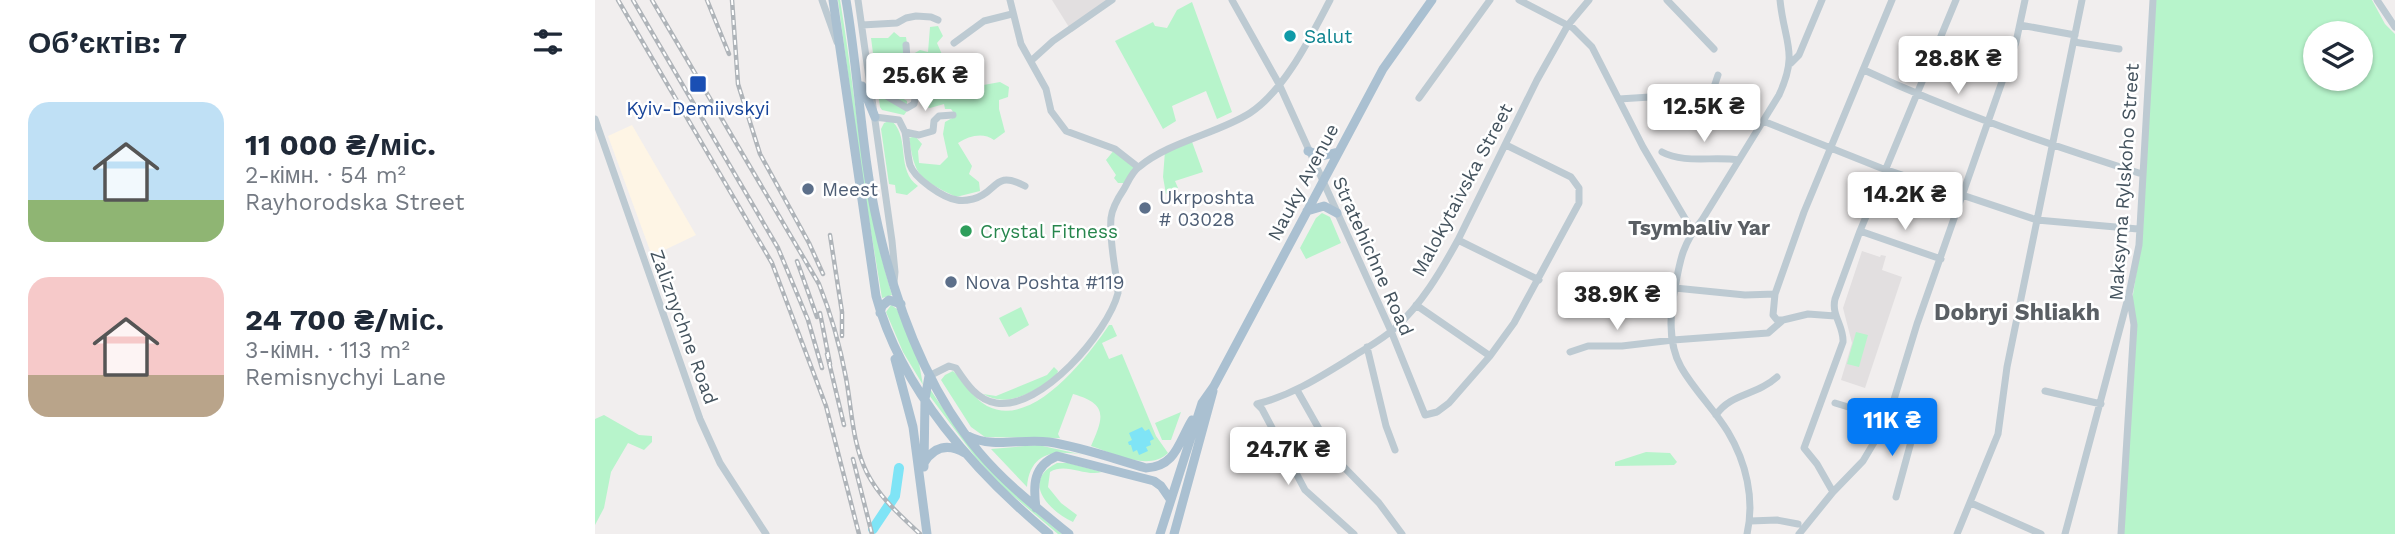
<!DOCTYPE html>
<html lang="uk">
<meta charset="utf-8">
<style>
body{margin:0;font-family:"Work Sans",sans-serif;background:#f2f2f3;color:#1f2937;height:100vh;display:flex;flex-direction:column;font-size:26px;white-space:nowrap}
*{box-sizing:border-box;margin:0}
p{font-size:23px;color:#747a83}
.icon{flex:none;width:38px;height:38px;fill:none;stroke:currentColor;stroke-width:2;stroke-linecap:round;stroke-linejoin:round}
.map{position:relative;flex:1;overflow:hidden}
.drawer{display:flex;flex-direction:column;background:#fff;width:595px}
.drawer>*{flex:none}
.controls{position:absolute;left:1708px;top:21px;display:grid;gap:14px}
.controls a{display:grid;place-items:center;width:70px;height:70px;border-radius:50%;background:#fff;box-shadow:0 2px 5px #0004;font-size:35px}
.price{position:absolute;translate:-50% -60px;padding:0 16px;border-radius:7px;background:#fff;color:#222;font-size:23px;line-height:46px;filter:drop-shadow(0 2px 4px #0008)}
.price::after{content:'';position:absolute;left:50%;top:42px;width:21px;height:16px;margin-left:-10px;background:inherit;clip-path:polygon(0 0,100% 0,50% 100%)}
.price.on{background:#047af5;color:#fff}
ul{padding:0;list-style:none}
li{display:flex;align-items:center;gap:21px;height:175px;padding:0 28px}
li span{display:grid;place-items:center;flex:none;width:196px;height:140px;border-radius:21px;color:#555}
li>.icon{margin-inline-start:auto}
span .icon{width:84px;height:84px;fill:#fffc;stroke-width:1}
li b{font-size:30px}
h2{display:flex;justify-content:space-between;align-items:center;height:84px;padding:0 28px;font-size:30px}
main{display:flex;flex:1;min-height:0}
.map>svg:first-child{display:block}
.commercial{fill:#fef5e5}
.education{fill:#e2dfe0}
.green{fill:#b7f4cb;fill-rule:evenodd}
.water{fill:#7fe4f6}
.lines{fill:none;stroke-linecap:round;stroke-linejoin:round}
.river{stroke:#7fe4f6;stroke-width:10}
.minor{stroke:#bdcad2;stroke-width:7}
.major{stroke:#aac0d1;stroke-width:9}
.rail-casing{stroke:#afb4b9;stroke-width:4.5}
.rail{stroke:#fff;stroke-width:2;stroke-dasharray:5;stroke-linecap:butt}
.culture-dot{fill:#0f9aa8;stroke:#fff;stroke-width:2.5}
.transit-dot{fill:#1a4fb4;stroke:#fff;stroke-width:2.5}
.service-dot{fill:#5c6f8a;stroke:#fff;stroke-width:2.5}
.leisure-dot{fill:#2e9e5b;stroke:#fff;stroke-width:2.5}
.labels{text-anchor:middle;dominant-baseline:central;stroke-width:5;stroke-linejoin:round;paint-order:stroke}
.culture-label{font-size:19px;fill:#0d838f;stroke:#fff;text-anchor:start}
.transit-label{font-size:19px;fill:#164399;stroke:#fff}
.street-label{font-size:19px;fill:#44535e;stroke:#fff}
.service-label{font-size:19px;fill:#4e5e75;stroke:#fff;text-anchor:start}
.leisure-label{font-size:19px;fill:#27864d;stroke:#fff;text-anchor:start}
.neighbourhood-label{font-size:21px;font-weight:bold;fill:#5a5f64;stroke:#fff}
.quarter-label{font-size:23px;font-weight:bold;fill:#5a5f64;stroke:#fff}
</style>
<main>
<section class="drawer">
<h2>Об’єктів: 7<svg class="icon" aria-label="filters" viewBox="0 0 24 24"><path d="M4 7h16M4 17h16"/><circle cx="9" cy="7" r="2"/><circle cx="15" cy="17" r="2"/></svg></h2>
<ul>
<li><span style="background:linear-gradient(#bfe0f5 70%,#8fb573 0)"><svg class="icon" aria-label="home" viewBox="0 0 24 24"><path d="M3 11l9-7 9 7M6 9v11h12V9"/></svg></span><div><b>11 000 ₴/міс.</b><p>2-кімн. · 54 m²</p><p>Rayhorodska Street</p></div></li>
<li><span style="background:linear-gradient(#f6c9c9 70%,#b9a48a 0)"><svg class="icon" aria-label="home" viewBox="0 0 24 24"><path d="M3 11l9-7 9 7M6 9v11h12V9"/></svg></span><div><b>24 700 ₴/міс.</b><p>3-кімн. · 113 m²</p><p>Remisnychyi Lane</p></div></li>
</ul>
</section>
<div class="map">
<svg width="1800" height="534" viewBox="0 0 1800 534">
<rect width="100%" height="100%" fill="#f1eeee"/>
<path class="commercial" d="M37,125L101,235L57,256L13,136Z"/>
<path class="education" d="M457,0H521L477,32Z
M1267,251L1285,257L1286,255L1291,256L1287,270L1307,277L1270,388L1246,380L1257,343L1248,308Z"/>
<path class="green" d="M243,0H245C262,100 267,198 297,295L287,298L266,171Z
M1560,0H1777L1790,24L1800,34V534H1527L1537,301L1546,243ZM1720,33H1766V79H1720Z
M597,2L637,112L622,119L611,91L577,106L581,121L568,129L520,41L558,22L560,26L572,28L582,10Z
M343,26L348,36L342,43L352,66L359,65L366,81L363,88L367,95H377L383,86L405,82L414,87L413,97L404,100V109L410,132L399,140C388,132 374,136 363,143L377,166L374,174L384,182L385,191L361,197C325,179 320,178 314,138L320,136L327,144L323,151L324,163L345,165L353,157L348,134L350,122L361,116L356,109H350L349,104L335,108L326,105L328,87L334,84L336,74L328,67L319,64L318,54L325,50L333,52L335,27Z
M299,32L305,37H311L316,71L315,85L309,86L302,74L298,80L301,85L302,95L312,101V111L309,115L287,110L285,107L276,38H293Z
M294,121L298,122C315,140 301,170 323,186L312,195L301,193L300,185L294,184L286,129L289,123Z
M596,139L608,172L580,181L583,188L571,194L568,177L570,151Z
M520,149L543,167L533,183H523L519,178L521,175L511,160Z
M727,213L735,217L746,243L711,259L705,248L721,218Z
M296,305L302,309L324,363L328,385L308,352L291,312Z
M426,307L434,325L414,337L404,318Z
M514,325H517L522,336L507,343L514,359L527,354L561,436L573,453C554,472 518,453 496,446C509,417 513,404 478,394L463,434L465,438L390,437L376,427L346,380L350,375L358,371C371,382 376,397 392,406C438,430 493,356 514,325Z
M1261,332L1273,335L1264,367L1252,364Z
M459,367L463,371L461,377C439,391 413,409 388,394L401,396L452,375Z
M335,389C374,449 411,489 467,534H463L410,489L381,458L334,395Z
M586,412L576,440H567L560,423Z
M9,415L44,435L57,436V442L49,450L33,443L16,472L9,508L0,525V419Z
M443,445L489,455C461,450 435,451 432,487L396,449Z
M1051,452L1075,453L1082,462L1079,465L1020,466V462Z
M462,463H473L507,472C490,477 471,462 455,472L453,487L466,503L482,515L478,522C454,511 425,481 462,463Z"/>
<path class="water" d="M547,427L550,431L554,429L559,439L555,441L556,445L551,447L553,451L544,455L542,450L538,452L536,445H534L533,442L537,440L534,433Z"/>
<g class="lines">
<path class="river" d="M278,529L300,496L304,468"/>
<path class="minor" d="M227,0L242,42
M263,0L297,241L300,272L299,282
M415,0L426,44L451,89L456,111L471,131L520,149L543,167
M637,0L684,84L796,331L830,415L842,412L854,403L895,356L919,323L984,203V188L976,177L911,145
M924,0L978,28L997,47L1048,147L1098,232
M1072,0L1119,49
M1782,0L1800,27
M267,25L302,23L311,18L321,16L336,17L343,20
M1425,25L1480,35
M1479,42L1524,49
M359,43L389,21L417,14
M437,60L458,41L517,0
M1196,63L1204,55L1227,0
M1269,70C1359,112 1452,144 1547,174
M276,87L312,108L319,104L321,94L313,72L311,45
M824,98L895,0
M1024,99L1117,93L1123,75
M280,117L304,120L310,132L324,135L338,131L339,121L344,116L358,115
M0,119L105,419L125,463L171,534
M1168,121L1286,168L1442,220L1543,229
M310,132C312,142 312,154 315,165C319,178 348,198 362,200C366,201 374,200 378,199C403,193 398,169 430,186
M1067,152C1089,164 1119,156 1144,160
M1265,231L1346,259
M863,240L944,280
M1080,288L1150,295L1180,294
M821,305L895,356
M1188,320H1182L1178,315L1180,294L1209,212L1297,0
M772,347L791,426L800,450
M975,352L993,346H1027L1078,340L1173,333L1188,320L1213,314L1240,316
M334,376L354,366L361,368C371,383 382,400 401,403C446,411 513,332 523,293C521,268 514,243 516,218C517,208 523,198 529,189C533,182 537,172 544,167C573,142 624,133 655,113C690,90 716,36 735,0
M702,390L741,459L784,503L807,534
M1450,391L1506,404
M1240,403L1293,419L1319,431L1301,497
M1121,415C1136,393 1161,396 1182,377
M1238,492L1222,464L1209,448L1248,342C1249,326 1236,315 1240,299L1265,231L1361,0
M1376,503L1446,534
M1155,521L1182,520L1203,524
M759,534L710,490L667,409L662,404C698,395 728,375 759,356C773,347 788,339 800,328C826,305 846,271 863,240L942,80L973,25L994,0
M1152,534C1160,499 1151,462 1133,432C1119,409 1099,390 1086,367C1073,344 1075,312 1080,288C1085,259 1088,243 1107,220L1184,95C1204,52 1189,42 1185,0
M1204,534L1238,492L1268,461L1293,419L1322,324L1421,42L1430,0
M1362,534L1403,434L1412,367L1487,0
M1470,534L1533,298
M1526,534L1539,325L1534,294L1544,245L1558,0"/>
<path class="major" d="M238,0L281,296C306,390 381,473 454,534
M251,0C264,75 266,152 283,226C301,306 331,388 384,452C410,483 442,508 474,534
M267,86L280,117
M713,151L727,156L743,152
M712,211L729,206L742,213
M285,313L287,306L294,300L306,304
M300,359L318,427L332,534
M373,436C399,449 426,438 454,442C487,447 519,459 551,468C581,467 584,441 597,420
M329,463C339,446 353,443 370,453
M329,467L330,399L334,376
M441,508C438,485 438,466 462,456L559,481L566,486L575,499
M565,534L607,403L619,386L788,69L837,0
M579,534L618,391"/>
<defs>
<path id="rail" d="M23,0L177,263L231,406L264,534
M38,0L183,248L213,320L227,368
M57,0L224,284C236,314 245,346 251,378C257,410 257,443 272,473C285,498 305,515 325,534
M112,0L134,54
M137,0L143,84L165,154L214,243L228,274
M235,235L247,312V336
M202,261L222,317
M225,313L235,364
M232,354L249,425
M258,459L277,534"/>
</defs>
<use href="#rail" class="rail-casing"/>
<use href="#rail" class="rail"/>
</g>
<circle class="culture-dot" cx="695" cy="36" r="7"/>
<rect class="transit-dot" x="94" y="75" width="18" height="18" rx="3.5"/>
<g class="service-dot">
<circle cx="213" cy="189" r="7"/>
<circle cx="550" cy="208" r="7"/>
<circle cx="356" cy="282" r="7"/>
</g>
<circle class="leisure-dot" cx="371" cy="231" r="7"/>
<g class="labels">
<g class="culture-label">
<text x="709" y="36">Salut</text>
</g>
<g class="transit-label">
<text x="103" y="108">Kyiv-Demiivskyi</text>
</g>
<g class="street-label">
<text transform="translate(708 182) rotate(-62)">Nauky Avenue</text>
<text transform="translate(1529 182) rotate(-86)">Maksyma Rylskoho Street</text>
<text transform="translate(867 190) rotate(-62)">Malokytaivska Street</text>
<text transform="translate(778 256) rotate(66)">Stratehichne Road</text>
<text transform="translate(89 327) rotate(70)">Zaliznychne Road</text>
</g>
<g class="service-label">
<text x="227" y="189">Meest</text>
<text x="564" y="197">Ukrposhta<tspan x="564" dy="22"># 03028</tspan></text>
<text x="370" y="282">Nova Poshta #119</text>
</g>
<g class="leisure-label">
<text x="385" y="231">Crystal Fitness</text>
</g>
<g class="neighbourhood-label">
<text x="1104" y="227">Tsymbaliv Yar</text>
</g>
<g class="quarter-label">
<text x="1422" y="312">Dobryi Shliakh</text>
</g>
</g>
</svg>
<div class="controls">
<a><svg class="icon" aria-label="layers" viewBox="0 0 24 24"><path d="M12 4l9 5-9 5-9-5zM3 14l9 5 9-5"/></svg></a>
</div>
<b class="price" style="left:1363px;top:96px">28.8K ₴</b>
<b class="price" style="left:330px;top:113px">25.6K ₴</b>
<b class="price" style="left:1109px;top:144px">12.5K ₴</b>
<b class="price" style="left:1310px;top:232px">14.2K ₴</b>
<b class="price" style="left:1022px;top:332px">38.9K ₴</b>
<b class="price on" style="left:1297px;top:458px">11K ₴</b>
<b class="price" style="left:693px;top:487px">24.7K ₴</b>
</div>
</main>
